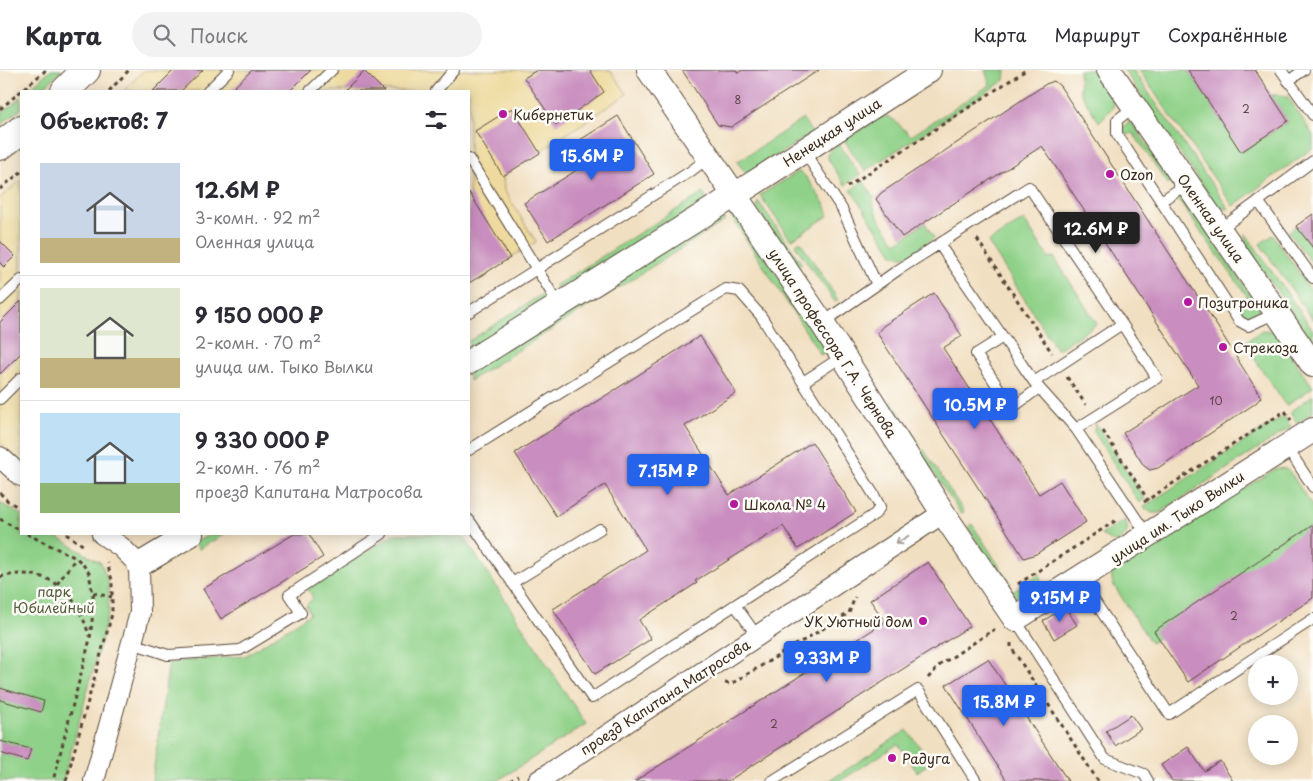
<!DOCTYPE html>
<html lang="ru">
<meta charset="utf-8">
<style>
body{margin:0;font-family:"Playpen Sans",sans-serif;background:#f2f2f3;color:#2b2b33;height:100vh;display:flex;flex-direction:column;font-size:19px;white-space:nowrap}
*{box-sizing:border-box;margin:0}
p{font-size:16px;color:#7c7c81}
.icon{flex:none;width:28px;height:28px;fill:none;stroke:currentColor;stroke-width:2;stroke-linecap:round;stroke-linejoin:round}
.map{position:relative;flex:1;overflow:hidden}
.details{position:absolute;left:20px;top:20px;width:450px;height:445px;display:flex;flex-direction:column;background:#fff;border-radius:0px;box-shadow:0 2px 12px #0003}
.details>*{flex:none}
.tools{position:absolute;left:1248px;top:585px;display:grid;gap:10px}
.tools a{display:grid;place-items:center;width:50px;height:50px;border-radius:50%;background:#fff;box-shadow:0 2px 12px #0003;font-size:25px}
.price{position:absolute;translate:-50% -42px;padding:0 11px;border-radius:5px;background:#2563eb;color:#fff;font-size:16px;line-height:32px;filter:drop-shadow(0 1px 2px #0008)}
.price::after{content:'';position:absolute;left:50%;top:30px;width:15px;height:11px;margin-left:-8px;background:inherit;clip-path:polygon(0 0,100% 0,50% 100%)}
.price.selected{background:#222;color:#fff}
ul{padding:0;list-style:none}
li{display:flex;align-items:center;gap:15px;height:125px;padding:0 20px}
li+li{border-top:1px solid #e1e1e2}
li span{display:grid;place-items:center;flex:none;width:140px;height:100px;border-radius:0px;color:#555}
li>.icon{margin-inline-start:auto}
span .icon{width:60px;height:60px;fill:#fffc;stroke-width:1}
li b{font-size:21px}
h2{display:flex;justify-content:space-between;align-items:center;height:60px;padding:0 20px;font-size:21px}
header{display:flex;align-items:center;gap:30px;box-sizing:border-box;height:70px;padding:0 25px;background:#fff;border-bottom:1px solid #e1e1e2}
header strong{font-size:24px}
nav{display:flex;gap:28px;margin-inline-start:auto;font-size:18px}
.search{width:350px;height:45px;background:#f2f2f3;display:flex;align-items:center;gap:12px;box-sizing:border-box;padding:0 18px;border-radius:28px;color:#7c7c81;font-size:19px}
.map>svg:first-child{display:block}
.green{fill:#8fd188;stroke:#657e53}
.sand{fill:#eeda9e;stroke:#94825e}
.building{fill:#c98ebf}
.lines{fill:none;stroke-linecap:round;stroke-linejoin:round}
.service-casing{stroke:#564536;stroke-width:12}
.minor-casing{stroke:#564536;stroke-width:22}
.tertiary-casing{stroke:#564536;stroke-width:26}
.secondary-casing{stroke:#564536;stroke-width:30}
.path{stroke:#564536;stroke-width:3;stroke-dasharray:4 4;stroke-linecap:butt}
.service{stroke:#fff;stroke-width:10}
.minor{stroke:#fff;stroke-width:20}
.tertiary{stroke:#fff;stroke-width:24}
.secondary{stroke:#fff;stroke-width:28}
.oneway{stroke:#a79f9a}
.poi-dot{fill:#b5179e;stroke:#fdfcf7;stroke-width:2}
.labels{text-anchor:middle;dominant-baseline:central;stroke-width:5;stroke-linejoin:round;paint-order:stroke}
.number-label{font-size:11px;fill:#5e4346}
.poi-label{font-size:14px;fill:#3b2a1e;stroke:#fdfcf7;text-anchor:start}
.street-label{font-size:14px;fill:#3b2a1e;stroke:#fdfcf7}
.park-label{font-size:14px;fill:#545c3e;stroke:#fdfcf7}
</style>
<header>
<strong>Карта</strong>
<div class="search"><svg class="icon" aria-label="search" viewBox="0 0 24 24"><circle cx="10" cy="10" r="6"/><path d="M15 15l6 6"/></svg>Поиск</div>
<nav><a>Карта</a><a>Маршрут</a><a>Сохранённые</a></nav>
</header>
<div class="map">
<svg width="1313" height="711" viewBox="0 0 1313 711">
<rect width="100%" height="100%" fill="#fdfcf7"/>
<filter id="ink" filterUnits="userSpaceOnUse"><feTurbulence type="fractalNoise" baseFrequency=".02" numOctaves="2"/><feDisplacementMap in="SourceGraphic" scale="10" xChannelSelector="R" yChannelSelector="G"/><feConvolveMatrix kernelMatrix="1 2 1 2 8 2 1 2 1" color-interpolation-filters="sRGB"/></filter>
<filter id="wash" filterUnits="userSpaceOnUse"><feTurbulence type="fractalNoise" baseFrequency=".0096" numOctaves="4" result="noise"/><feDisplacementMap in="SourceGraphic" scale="20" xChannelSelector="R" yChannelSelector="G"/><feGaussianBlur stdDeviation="1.12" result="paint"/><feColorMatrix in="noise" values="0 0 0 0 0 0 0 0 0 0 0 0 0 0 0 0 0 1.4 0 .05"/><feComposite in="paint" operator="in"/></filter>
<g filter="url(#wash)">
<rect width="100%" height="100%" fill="#f1dfc1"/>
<path class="green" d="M50,0H62L40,21H27Z
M985,0H1006L1005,10L865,101L844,70L878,48L887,46L894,50L911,66L990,15Z
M1079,0H1096L1114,31L1113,37L1099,52L1080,22Z
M1124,0H1133L1229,139L1217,137Z
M1139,0H1188L1242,82L1288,52L1271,25H1281L1288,27L1313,65V78L1233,136Z
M21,27V39L0,55V45Z
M803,49L812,63L751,102L746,103L737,92Z
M1129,52L1133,54L1172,111L1168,114L1133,63L1127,65L1123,62L1124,56Z
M839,74L860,105L845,115L828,89C828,80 832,78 839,74Z
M798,102L802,103L806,107L826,136L828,146L791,170L760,125Z
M863,111L874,127C870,142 888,160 896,173L925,153L934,168C922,176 907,192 893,184L851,120Z
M703,123L707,131L567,218H559L555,216Z
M1181,124L1258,235L1260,240L1258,243L1249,246L1243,243L1240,234L1247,226L1176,127Z
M758,131L802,194L797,196L757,139Z
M729,143L736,144L826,279L825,282L821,285Z
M721,145L725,151L469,311V302L701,157L704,161L720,151L718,147Z
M1024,150L1049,188L1054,187L1097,254L1057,280L988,172Z
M1296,156L1313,178V195L1288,162Z
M1245,163L1313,260V273L1245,175Z
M1273,165L1313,223V250L1260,174Z
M800,171L838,230L835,232L795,175Z
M544,223L545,226L544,234L469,281V271Z
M1262,260L1273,261L1277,265L1313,317L1286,336L1244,273Z
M1313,325V342L1297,353L1290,342Z
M892,332L920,375L917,377L889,334Z
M1284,346L1291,357L1159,443H1152L1143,437Z
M1095,353L1145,429L1139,433L1094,362Z
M924,380L964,442L961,444L920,382Z
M1277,398L1286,399L1292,405L1313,438V455L1151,573L1113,514L1111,504L1114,499Z
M0,433L21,445V464H52L101,493L108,511L109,541L63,711H0Z
M1125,450C1131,461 1125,467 1116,473L1101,465Z
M972,454L1011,514L1007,517L968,457Z
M210,464H225L199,479L195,473Z
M394,464H462L586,654L497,711H152L169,592L245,586L310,544L306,535L313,528L308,519Z
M1040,504L1042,521L1023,531L1019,529L1012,522Z
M907,660L931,692L917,702L898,674L840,711H829Z"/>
<path class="sand" d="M144,0H610L627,24L503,106L504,120L536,172L469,213V21H124Z
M21,110V392L0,373V128Z"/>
<g id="blocks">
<path class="building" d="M174,0H203L181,21H153Z
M252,0H311L290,21H230Z
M537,0H590L604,22L556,55L524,8Z
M682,0H736L738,3L742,0H819L731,57L718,55Z
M1188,0H1255L1288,51L1241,82Z
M364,1L384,21H344Z
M1054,11L1060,16L1217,256L1261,327L1256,333L1158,398L1150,400L1144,396L1123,363L1198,315L1042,76L902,167L876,129L881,123L1046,14Z
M512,38L540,83L503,106L475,61Z
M618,46L654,104L548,171L524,133L593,90L580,70Z
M469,122L510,188L469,213Z
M1313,144V178L1296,156Z
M0,171L15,186L4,197L0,193Z
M934,223L962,266L943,278L1039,424L1060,411L1086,452L1036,484L1024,488L877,263L883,256Z
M21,231V283L0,304V252Z
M700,266L736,323L685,356L729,425L812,372L856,442L798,479L783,456L695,511L697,513L639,550L651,569L595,604L553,539L646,480L605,415L556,446L515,383Z
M1313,455V528L1188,612L1154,561Z
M294,464H309L323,487L221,549L203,519Z
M928,492L970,556L728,711H635L885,552L870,530Z
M1065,537L1077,555L1054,569L1043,551Z
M988,589L1068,711H1007L946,615Z
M0,618L44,631L41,642L0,630Z
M1131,645L1141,659L1115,676L1106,661Z
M0,671L31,679L27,691L0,683Z
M1188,677L1204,701L1220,691L1233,711H1172L1161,695Z"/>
</g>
</g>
<g filter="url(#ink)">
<use href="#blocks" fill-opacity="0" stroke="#564536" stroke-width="1"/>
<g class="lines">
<defs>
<path id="service" d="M1281,0L1313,45
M1288,11L1304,0
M208,21L229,0
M310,21L332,0
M436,21L454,0
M1134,37L1117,50V64L1239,251L1248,256L1276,243
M803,80L842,139L877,215
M469,89L559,235
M1161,131L1187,114
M1258,131L1313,208
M1219,160L1313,91
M939,174L1034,312L1076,359L1148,466
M0,230L21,210
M469,242L691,101L708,88
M822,253L898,200L1029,117L1122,254L1034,312
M1003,267L976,284L1012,338L1039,318
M803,312L843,286
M0,329L21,308
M1076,359L1157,308L1122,254
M1287,377L1313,417
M469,380L726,219L739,221L761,246L874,425L880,437L875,444L592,628L469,450
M1080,509L1169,644L1313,549
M512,513L600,459
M735,535L757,566
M1015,549L1105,689L1144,704L1148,711
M132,573L168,585L240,580L301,543L289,525L382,464
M772,711L918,620L976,711"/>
<path id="minor" d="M0,387L21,406
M94,711L140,543L139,495L121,477L102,464
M538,711L943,443"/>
<path id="tertiary" d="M649,0L822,253L943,443L1015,549L1313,360
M1109,0L1313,295
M469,292L735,125L929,0
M139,495L191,464"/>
<path id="secondary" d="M65,21L86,0
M0,76L21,60"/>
</defs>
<use href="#service" class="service-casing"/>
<use href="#minor" class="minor-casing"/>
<use href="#tertiary" class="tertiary-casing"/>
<use href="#secondary" class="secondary-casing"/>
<path class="path" d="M109,21L129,0
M0,39L46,0
M847,117L1026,0
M0,119L21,102
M977,169L1052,283
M1067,307L1086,335
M1103,361L1148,430
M0,423L8,431L21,439
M1144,432L1285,341L1291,350
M0,449L21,461
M27,464L76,488L82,493L89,503L94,531L93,542L90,569L53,711
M66,464L84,476
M0,507C48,495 77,521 89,566
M57,514L76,488
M1018,514L1118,449
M93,523L112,527
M1011,573V577L1098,711
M928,608L940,595L995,559
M725,613L731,614L849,543L855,527
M66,711L112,544V510L107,493
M510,711L518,706"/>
<use href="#service" class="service"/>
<use href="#minor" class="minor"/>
<use href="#tertiary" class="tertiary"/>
<use href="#secondary" class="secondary"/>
</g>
<defs><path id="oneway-shaft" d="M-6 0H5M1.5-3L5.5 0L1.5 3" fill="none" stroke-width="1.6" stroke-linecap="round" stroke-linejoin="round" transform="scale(1.25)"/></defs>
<use class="oneway" href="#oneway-shaft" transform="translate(902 470) rotate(147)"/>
</g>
<g class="poi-dot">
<circle cx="503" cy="44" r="5"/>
<circle cx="1110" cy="104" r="5"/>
<circle cx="1188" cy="232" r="5"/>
<circle cx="1223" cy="277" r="5"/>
<circle cx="734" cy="434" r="5"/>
<circle cx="923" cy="551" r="5"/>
<circle cx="892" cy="688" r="5"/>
</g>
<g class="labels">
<g class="number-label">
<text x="738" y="29">8</text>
<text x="1246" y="38">2</text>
<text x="1216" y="330">10</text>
<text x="1234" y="545">2</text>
<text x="774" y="653">2</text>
</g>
<g class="poi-label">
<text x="513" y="44">Кибернетик</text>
<text x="1120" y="104">Ozon</text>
<text x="1198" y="232">Позитроника</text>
<text x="1233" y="277">Стрекоза</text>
<text x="744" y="434">Школа № 4</text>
<text x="913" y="551" text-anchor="end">УК Уютный дом</text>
<text x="902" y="688">Радуга</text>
</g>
<g class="street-label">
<text transform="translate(832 62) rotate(-33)">Ненецкая улица</text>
<text transform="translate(1211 148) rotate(55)">Оленная улица</text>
<text transform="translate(833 273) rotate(57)">улица профессора Г.А. Чернова</text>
<text transform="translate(1177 447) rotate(-33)">улица им. Тыко Вылки</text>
<text transform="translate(665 627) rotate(-33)">проезд Капитана Матросова</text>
</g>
<g class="park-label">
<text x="54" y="521">парк<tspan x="54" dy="16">Юбилейный</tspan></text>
</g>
</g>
</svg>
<div class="tools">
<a>+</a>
<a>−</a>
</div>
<b class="price" style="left:592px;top:111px">15.6M ₽</b>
<b class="price selected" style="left:1096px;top:184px">12.6M ₽</b>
<b class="price" style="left:975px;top:360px">10.5M ₽</b>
<b class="price" style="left:668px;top:426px">7.15M ₽</b>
<b class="price" style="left:1060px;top:553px">9.15M ₽</b>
<b class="price" style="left:827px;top:613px">9.33M ₽</b>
<b class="price" style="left:1004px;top:657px">15.8M ₽</b>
<section class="details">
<h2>Объектов: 7<svg class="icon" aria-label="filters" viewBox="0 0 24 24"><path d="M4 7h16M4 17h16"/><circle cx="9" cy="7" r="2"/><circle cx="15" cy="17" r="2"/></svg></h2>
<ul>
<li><span style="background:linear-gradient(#c9d6e8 75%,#c2b280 0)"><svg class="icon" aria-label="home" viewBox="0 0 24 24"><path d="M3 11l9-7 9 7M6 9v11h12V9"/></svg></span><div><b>12.6M ₽</b><p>3-комн. · 92 m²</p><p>Оленная улица</p></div></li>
<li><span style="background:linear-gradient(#dfe7d0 70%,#c2b280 0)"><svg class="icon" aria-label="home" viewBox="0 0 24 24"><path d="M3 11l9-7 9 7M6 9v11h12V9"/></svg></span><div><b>9 150 000 ₽</b><p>2-комн. · 70 m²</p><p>улица им. Тыко Вылки</p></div></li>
<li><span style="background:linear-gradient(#bfe0f5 70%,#8fb573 0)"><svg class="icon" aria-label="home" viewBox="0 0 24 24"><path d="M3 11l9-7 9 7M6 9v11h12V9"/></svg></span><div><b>9 330 000 ₽</b><p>2-комн. · 76 m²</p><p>проезд Капитана Матросова</p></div></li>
</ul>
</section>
</div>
